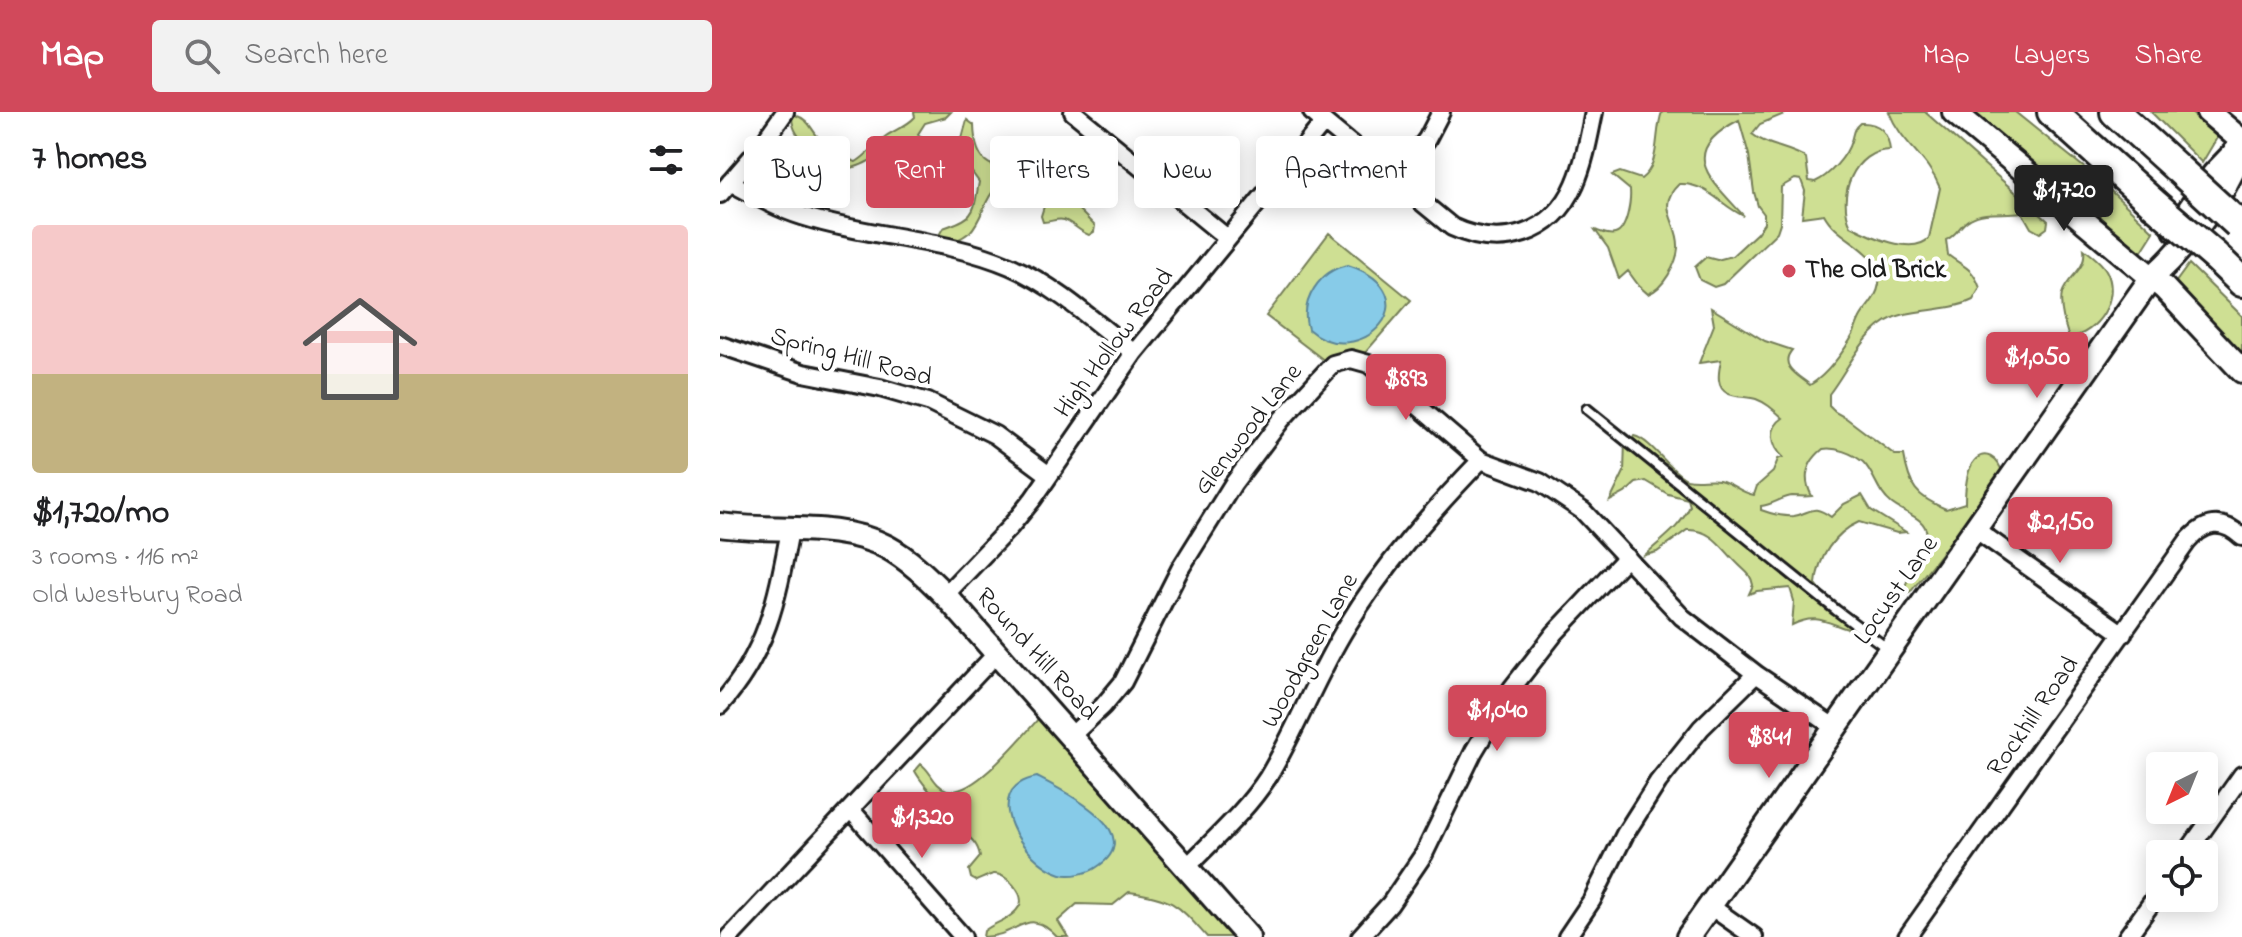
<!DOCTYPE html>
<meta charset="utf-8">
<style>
body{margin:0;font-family:"Indie Flower",sans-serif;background:#f2f2f2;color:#202124;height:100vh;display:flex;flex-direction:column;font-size:30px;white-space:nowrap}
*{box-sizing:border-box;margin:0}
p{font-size:26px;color:#757577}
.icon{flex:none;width:44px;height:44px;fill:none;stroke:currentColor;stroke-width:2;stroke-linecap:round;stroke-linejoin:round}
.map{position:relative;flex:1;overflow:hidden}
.side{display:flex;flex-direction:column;background:#fff;width:720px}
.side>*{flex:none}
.banner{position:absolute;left:24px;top:24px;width:760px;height:72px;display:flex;gap:16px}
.needle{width:52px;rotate:223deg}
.controls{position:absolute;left:1426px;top:640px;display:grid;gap:16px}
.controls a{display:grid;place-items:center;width:72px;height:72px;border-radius:8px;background:#fff;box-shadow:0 4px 20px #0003;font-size:40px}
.price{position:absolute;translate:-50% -68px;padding:0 18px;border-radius:8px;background:#d1495b;color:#fff;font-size:26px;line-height:52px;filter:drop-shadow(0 2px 4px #0008)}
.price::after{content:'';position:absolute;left:50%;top:48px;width:24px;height:18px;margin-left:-12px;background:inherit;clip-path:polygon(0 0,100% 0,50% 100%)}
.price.on{background:#222;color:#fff}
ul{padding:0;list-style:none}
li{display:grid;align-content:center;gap:16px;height:424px;padding:0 32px}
li span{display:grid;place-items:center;height:248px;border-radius:8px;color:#555}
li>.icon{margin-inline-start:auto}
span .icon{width:144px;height:144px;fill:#fffc;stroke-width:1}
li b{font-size:34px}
h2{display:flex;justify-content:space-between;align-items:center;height:96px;padding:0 32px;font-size:34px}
.tag{padding:0 28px;border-radius:8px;background:#fff;box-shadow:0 4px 20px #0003;font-size:28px;line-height:72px}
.tag.on{background:#d1495b;color:#fff}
header{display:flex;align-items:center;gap:48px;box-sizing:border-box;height:112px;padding:0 40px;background:#d1495b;color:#fff}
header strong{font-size:38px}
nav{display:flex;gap:44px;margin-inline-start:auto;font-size:28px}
.search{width:560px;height:72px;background:#f2f2f2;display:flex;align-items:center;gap:20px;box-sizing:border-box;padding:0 28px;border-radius:8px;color:#757577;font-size:30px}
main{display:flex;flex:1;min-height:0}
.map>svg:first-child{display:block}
.green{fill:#cedf93;stroke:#757e58;stroke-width:2}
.water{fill:#87cbe8;stroke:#5c8596;stroke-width:2}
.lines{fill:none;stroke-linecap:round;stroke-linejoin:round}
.lane-casing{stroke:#1c1c1c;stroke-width:14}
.street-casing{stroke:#1c1c1c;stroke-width:22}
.secondary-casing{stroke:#1c1c1c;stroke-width:28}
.highway-casing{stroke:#1c1c1c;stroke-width:34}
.lane{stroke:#fff;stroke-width:8}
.street{stroke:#fff;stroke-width:16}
.secondary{stroke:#fff;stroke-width:22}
.highway{stroke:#fff;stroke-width:28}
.highway-bridge-casing{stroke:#1c1c1c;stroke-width:34;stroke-linecap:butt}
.highway-bridge{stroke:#fff;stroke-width:28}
.poi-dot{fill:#d1495b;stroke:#fff;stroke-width:3}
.labels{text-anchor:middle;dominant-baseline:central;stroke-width:8;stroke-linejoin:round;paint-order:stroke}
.poi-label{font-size:26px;font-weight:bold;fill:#1c1c1c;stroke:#fff;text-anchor:start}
.street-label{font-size:26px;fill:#1c1c1c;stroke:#fff}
</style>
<header>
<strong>Map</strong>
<div class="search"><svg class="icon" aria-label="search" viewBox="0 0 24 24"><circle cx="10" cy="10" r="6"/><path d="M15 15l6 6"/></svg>Search here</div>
<nav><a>Map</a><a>Layers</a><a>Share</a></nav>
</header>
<main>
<section class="side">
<h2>7 homes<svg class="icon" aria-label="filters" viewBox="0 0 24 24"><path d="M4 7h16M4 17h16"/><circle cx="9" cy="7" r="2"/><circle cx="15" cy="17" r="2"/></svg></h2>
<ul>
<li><span style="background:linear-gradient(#f6c9c9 60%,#c2b280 0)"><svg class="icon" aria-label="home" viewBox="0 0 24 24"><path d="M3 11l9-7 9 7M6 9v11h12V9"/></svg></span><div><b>$1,720/mo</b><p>3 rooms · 116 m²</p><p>Old Westbury Road</p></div></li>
</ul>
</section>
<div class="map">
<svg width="1522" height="825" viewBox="0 0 1522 825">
<rect width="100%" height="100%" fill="#fff"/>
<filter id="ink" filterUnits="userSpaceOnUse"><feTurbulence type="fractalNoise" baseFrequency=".0125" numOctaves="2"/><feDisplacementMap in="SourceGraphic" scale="16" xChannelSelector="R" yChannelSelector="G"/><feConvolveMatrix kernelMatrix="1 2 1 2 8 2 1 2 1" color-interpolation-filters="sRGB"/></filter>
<g filter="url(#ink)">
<path class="green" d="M194,0H231L226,5L205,11L198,22L208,33L229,43L241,30L247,8L254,13C255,68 287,54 325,56C341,67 357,75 357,96L375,114L374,120L369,123C360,120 353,111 344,108C337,106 331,110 323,110L321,104L326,88C320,78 312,71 300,70C263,67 269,100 250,120C245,124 239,127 233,131L218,125L223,116C257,105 253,101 259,70L251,59L241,52C227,56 218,68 203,68L198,60C200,44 199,38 184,31C144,47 129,76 90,37C80,26 73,20 72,6L75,3C88,7 90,15 98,25C107,37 122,45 136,50C148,43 155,32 166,24C176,17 187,14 195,5Z
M942,0H1069L1040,12L1032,22C1048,35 1069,35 1086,46L1089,69L1095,70C1109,64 1127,44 1131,29C1134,20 1132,18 1140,11C1159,10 1168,19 1170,38C1134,38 1116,84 1131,114C1150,124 1193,144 1209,126L1220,76C1207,44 1181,31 1169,0H1205L1328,109L1327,116L1320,121L1311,116L1302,100C1285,103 1265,98 1250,107C1240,112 1237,123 1226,128L1228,143C1243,155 1252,154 1260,176L1253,188C1232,198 1207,197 1185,202C1146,210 1131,254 1109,282V294L1115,300L1126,306L1175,343H1184C1189,374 1196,385 1226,397L1245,391C1245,379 1246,363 1252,352C1263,334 1280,347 1283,363L1192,478L1183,484C1184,462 1210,445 1207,422C1205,404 1182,401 1171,391C1157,380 1155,362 1143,350C1132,341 1116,335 1103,337C1087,350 1082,366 1092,384C1084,385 1080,384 1072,384C1062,385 1052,393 1041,394V398C1052,402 1063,405 1074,404C1091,401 1092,391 1111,405L1124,392L1142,383L1151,398L1186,420L1177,421L1139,410C1114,421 1098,446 1096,472L1134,519C1108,512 1098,500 1072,513L1074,489L1070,476L1037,479L1029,482L1033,473C1031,462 1026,460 1019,453C1002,437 993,417 967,418L937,440L925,443C941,428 961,415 970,394L968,387L948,382L926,369L916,371L905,381L890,389L904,360L905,329L914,324C932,328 952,362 967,367C977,370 989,366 999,368C1013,371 1020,381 1034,383L1037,374L1053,360L1058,347L1063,345C1051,333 1048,316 1063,306C1054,298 1047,291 1036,287C1023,283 1001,288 999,268C998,262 1000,254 1001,248L979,251L994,213L991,196L1045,229L1072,238C1058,254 1079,264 1090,273C1107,263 1125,238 1134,221C1136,215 1138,209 1141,204C1148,193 1157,185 1159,172C1160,164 1158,154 1153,148C1139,130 1115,123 1104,102L1082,105L1085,79L1081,68L1075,67L1061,75L1060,111L1057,120L1003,172L994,175L980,168L975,155L986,145L997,148L1012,144L1037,121L1044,111V102L1038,94L1034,80L1029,43L1019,8C956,40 990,67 1024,104C1001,94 986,70 959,72C934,95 960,111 958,136C957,152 943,177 928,182L919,174L908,159L899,167L888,136L875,118C881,120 889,124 895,122C907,119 911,89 910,78L892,63L900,60L921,67C941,52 934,21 942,0Z
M1242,0H1295L1376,65L1434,120L1420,142Z
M1431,0H1470L1498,24L1482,51Z
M609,121L691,188L645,241C628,237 619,238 605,249L546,204Z
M1364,137C1372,143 1383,151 1387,160C1400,187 1378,221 1349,226C1345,214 1339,194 1342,182C1348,163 1367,159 1364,137Z
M1469,152L1522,204V248L1453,174Z
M327,597L522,825H487C458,793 454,786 409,780L393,793L357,792L338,809L348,825H337C307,792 299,825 263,825L264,819C275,810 293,807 300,793C305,782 286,761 274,762C269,763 261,767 256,769L251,766L249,758L260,745C259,731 247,722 235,715L212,720C233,692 207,682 195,659L201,652C212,660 213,673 227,678C254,687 309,616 327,597Z"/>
<path class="water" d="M628,153C717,183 638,262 588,217C579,189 600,158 628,153Z
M317,665C344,679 430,721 377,755C369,761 351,765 341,762C303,751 256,676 317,665Z"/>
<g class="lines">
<defs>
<path id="lane" d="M867,297L1116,498L1168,537"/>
<path id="street" d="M353,0L507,126
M592,0L732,115C781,138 833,123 855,72C865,49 869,24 874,0
M675,68L707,27L721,0
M10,70C34,83 56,96 82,104C147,125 228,127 290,154C336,174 375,210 414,241
M0,82L38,38L65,0
M0,233L83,261L160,276L208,290L275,323L329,363
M1255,417L1403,522
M225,483L290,415L313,387L414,241L604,10
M0,593C48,539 57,486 70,418
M351,624L383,594L403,570L460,457L513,372L562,307L613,252L631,247L649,252L761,348L820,370L863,399L962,505L1036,562L1114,615
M131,698L243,825
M1466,742L1522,663
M466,756C494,727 526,699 548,665C577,617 597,562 627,514C664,453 711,400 761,348
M990,794L1034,825
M10,825L277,541
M640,825L670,792L704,742L754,639L792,576L835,521L907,445
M847,825L872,788L905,722L938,670L981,616L1036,562
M1187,825L1467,430C1484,410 1502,406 1522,425
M1407,825L1440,779"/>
<path id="secondary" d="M1234,0L1444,176L1522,259
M1488,0L1522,29
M1455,118L1494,62L1517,38
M0,413C54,421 117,409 167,435C189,447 207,465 225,483L528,825
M968,825L1432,165C1466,137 1506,79 1522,38"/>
<path id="highway" d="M1332,0L1433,91
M1395,0L1457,56
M1495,144L1522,170"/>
</defs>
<use href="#lane" class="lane-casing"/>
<use href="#street" class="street-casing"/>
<use href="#secondary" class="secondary-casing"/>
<use href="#highway" class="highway-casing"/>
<use href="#lane" class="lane"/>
<use href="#street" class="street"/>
<use href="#secondary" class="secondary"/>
<use href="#highway" class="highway"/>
<defs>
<path id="highway-bridge" d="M1457,56L1518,112
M1433,91L1495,144"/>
</defs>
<use href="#highway-bridge" class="highway-bridge-casing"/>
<use href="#highway-bridge" class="highway-bridge"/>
</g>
</g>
<circle class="poi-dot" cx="1069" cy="159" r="8"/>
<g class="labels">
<g class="poi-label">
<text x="1085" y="159">The Old Brick</text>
</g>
<g class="street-label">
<text transform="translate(395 232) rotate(-53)">High Hollow Road</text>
<text transform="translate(131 246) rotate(15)">Spring Hill Road</text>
<text transform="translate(529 318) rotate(-52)">Glenwood Lane</text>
<text transform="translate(1177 479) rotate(-55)">Locust Lane</text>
<text transform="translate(591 539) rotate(-61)">Woodgreen Lane</text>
<text transform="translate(316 543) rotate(48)">Round Hill Road</text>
<text transform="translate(1314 605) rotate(-55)">Rockhill Road</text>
</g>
</g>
</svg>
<div class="controls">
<a><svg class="needle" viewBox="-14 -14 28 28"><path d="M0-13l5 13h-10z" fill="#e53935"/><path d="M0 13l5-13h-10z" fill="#757577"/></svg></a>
<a><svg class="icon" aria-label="locate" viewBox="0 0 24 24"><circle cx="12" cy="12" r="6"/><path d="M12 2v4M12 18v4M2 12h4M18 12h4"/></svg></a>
</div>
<b class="price on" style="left:1344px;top:121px">$1,720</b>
<b class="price" style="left:1317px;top:288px">$1,050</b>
<b class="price" style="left:686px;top:310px">$893</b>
<b class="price" style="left:1340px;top:453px">$2,150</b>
<b class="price" style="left:777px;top:641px">$1,040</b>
<b class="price" style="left:1049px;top:668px">$841</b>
<b class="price" style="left:202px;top:748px">$1,320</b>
<div class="banner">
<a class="tag">Buy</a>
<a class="tag on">Rent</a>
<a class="tag">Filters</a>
<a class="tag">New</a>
<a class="tag">Apartment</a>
</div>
</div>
</main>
